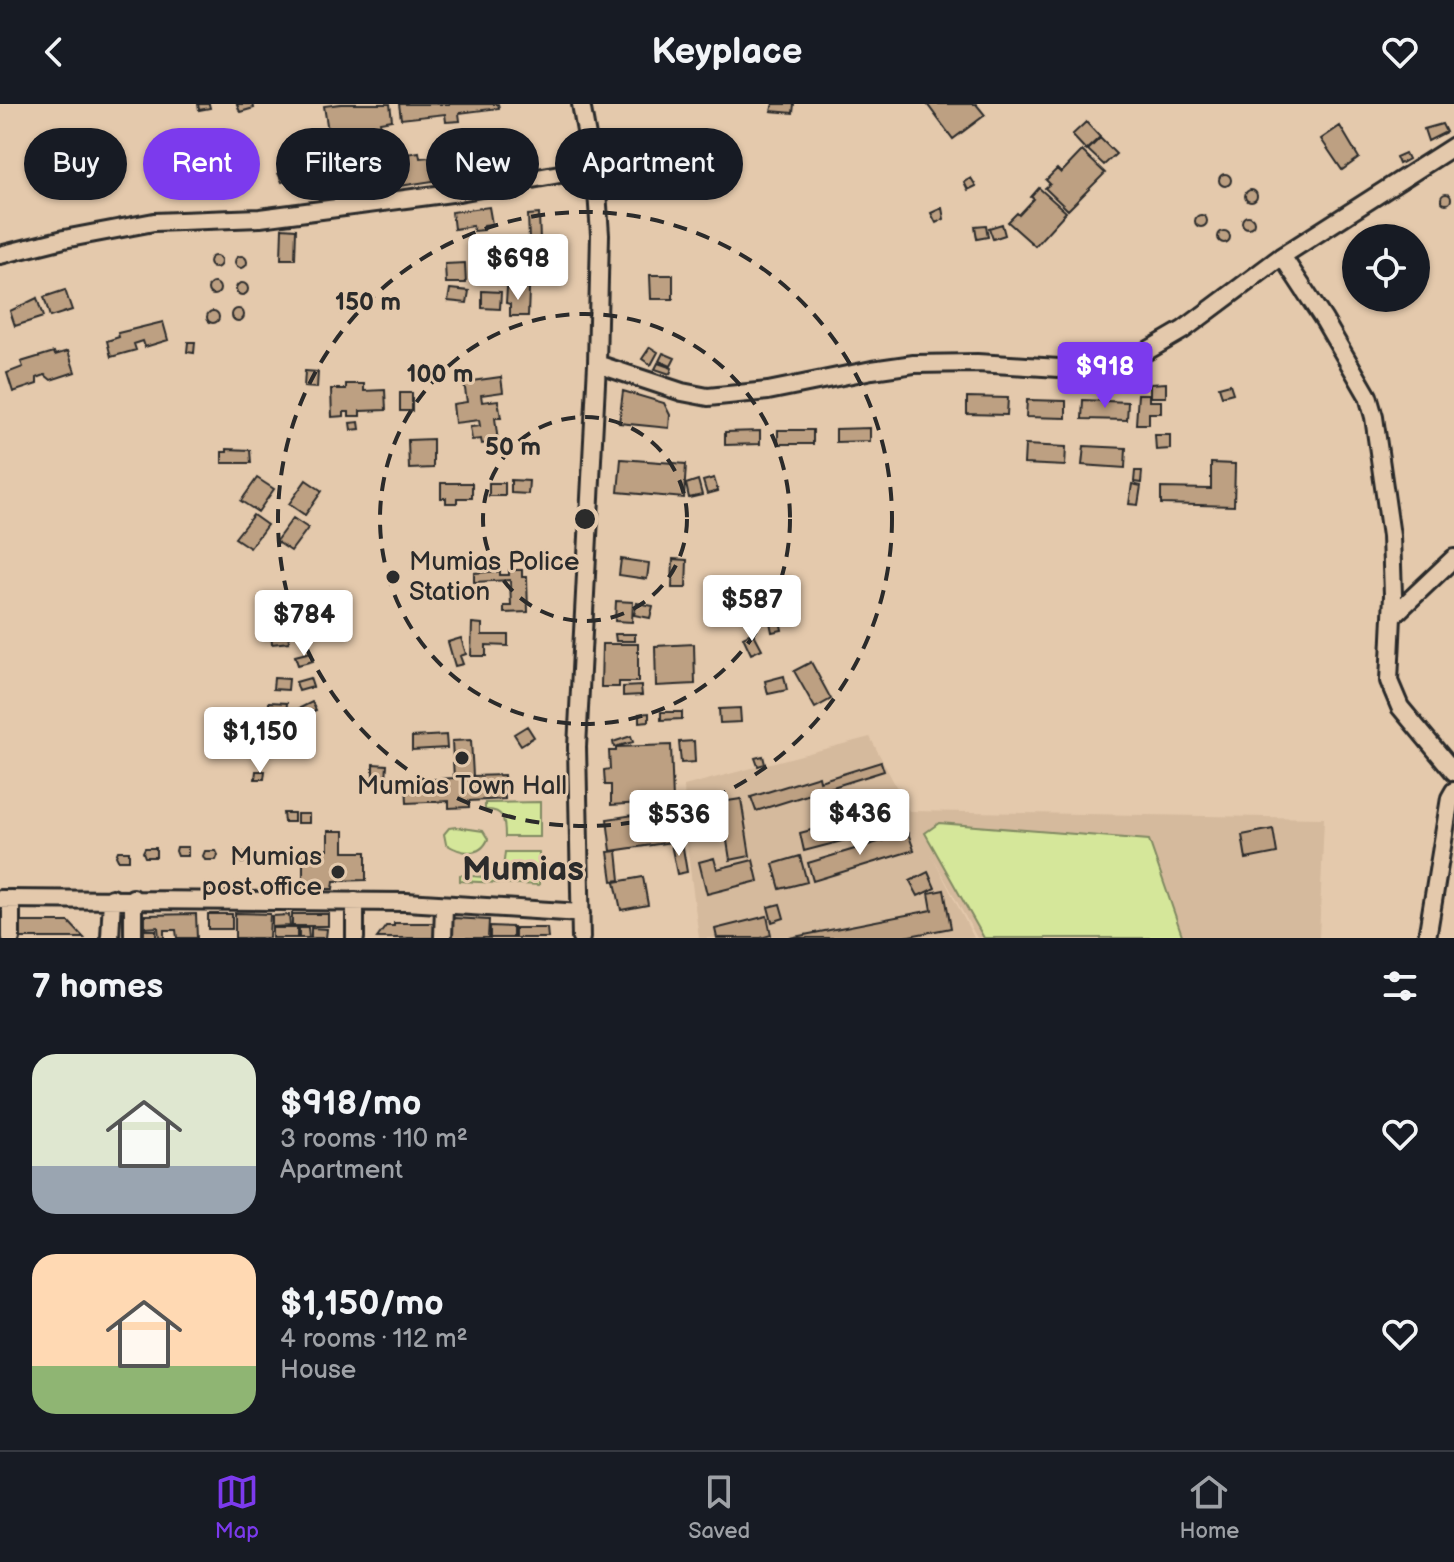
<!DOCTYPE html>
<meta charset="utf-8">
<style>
body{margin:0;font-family:"Balsamiq Sans",sans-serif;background:#242831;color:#f1f3f6;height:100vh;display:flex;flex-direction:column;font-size:30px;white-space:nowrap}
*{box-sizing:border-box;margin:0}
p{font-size:26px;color:#9ea1a6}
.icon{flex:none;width:44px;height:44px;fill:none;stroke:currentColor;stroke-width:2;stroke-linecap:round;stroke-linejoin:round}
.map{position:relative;height:834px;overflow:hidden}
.sheet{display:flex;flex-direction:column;background:#171b24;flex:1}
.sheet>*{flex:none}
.guide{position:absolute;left:24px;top:24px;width:800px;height:72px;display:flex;gap:16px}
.fabs{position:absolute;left:1342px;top:120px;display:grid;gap:16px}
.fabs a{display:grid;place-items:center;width:88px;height:88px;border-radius:50%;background:#171b24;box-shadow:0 2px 6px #0004;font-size:40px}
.price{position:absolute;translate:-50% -68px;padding:0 18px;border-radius:8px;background:#fff;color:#222;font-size:26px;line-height:52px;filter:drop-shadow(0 2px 4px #0008)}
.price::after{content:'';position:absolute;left:50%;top:48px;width:24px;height:18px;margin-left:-12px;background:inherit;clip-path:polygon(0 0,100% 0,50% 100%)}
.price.selected{background:#7c3aed;color:#fff}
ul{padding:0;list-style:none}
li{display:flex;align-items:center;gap:24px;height:200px;padding:0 32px}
li span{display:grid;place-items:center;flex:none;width:224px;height:160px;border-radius:24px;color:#555}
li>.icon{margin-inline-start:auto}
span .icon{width:96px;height:96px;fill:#fffc;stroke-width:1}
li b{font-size:34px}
h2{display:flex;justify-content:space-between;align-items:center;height:96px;padding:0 32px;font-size:34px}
.chip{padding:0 28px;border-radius:36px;background:#171b24;box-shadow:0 2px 6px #0004;font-size:28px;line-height:72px}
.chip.selected{background:#7c3aed;color:#fff}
header{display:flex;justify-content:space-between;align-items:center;height:104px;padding:0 32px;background:#171b24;font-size:36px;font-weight:600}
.tabs{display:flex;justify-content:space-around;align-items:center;height:112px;border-top:2px solid #363941;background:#171b24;font-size:22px;color:#9ea1a6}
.tabs a{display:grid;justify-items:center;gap:4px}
.tabs .selected{color:#7c3aed}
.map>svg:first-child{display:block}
.built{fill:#d5ba9d}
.green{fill:#d5e79a;stroke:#808962;stroke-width:2}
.building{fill:#bda082;stroke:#2b2b2b;stroke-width:2;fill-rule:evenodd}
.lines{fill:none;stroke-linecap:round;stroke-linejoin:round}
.minor-casing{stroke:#2b2b2b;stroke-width:22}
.minor{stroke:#e4c9ac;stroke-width:16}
.ring{fill:none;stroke:#2b2b2b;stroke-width:4;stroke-dasharray:14 10}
.poi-dot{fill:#2b2b2b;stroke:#e4c9ac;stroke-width:3}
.labels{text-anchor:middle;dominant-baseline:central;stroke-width:6;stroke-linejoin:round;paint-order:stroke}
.poi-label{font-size:26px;fill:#2b2b2b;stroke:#e4c9ac;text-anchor:start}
.district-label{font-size:34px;font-weight:bold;fill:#2b2b2b;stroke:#e4c9ac}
.centre{fill:#2b2b2b;stroke:#e4c9ac;stroke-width:4}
.ring-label{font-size:24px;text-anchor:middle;font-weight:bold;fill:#2b2b2b;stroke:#e4c9ac;stroke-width:6;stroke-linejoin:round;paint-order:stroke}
</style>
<header><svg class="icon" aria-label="back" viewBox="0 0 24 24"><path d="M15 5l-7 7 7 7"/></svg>Keyplace<svg class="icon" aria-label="heart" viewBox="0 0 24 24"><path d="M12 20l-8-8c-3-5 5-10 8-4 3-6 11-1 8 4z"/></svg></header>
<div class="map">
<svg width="1454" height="834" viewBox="0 0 1454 834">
<rect width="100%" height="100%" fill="#e4c9ac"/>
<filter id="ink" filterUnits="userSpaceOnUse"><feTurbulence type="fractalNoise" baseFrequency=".0125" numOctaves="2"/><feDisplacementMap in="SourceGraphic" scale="16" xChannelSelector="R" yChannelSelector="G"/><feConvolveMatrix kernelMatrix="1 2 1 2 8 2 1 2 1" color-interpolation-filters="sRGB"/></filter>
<g filter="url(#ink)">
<path class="built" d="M870,633L909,707L1324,714L1319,834H977L931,750L974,834H699L687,741L684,682Z"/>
<path class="green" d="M540,698V733H505C505,716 504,705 485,706V699Z
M939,719L1149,736L1183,834H984L925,729Z
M456,723L483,727L488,735C480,754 460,749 446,740L444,730L449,724Z
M505,748H539V781L460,777V771L483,773L503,765Z"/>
<path class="building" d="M198,0H209L210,4L199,6Z
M237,0H253L254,4L240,8Z
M341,0H390L392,16L380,18L381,24L357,27V23L328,27L324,2Z
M399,0H498L499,4L459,9L460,17L446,18L445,10L401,15Z
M773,0H794L793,9L771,7Z
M927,0H976L985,11L953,35Z
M1086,18L1100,33L1086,46L1072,31Z
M1442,20L1446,28L1428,37L1424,25Z
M1340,22L1359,54L1342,66L1321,35Z
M1100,34L1116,50L1104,61L1088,46Z
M680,40L686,73L625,83L620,51Z
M482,42L483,50L473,52L471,43Z
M1082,47L1105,69L1068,106L1045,84L1050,80L1046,76L1057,65L1061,69Z
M377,48L378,59L371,60L375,84L348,88L344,52Z
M419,48L420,54L429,53L433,77L386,84L382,60L408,56L407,50Z
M1405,49L1408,55L1399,60L1396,53Z
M508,57L509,63L493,65L492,60Z
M289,65L293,75L282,78L278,69Z
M445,68L446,75L435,76L434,70Z
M1219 76a6 6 0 1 1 12 0a6 6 0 1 1-12 0Z
M971,74L976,82L968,86L964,78Z
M1039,84L1066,108L1035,142L1008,118L1017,109L1019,111L1034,95L1031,93Z
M1245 92a6 6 0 1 1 12 0a6 6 0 1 1-12 0Z
M1441 95a5 5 0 1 1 10 0a5 5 0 1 1-10 0Z
M489,103L492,120L484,121V126L474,127L473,122L454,125L452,108Z
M942,104L944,115L936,119L931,109Z
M539,110L540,136H529L528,111Z
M1195 117a6 6 0 1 1 12 0a6 6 0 1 1-12 0Z
M1242 118a6 6 0 1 1 12 0a6 6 0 1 1-12 0Z
M1002,120L1005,131L993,135L989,124Z
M986,121L988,133L977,135L975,122Z
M282,124L296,125L295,155H281Z
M1218 133a6 6 0 1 1 12 0a6 6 0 1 1-12 0Z
M505,146H526L525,174L505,173Z
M235 158a6 6 0 1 1 12 0a6 6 0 1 1-12 0Z
M209 158a6 6 0 1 1 12 0a6 6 0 1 1-12 0Z
M465,159L466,179H446L445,160Z
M650,171H673V195H651Z
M208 185a6 6 0 1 1 12 0a6 6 0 1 1-12 0Z
M236 185a6 6 0 1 1 12 0a6 6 0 1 1-12 0Z
M507,184L529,185L528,212H510V200L506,199Z
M450,185L469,187L467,199L448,197Z
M65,186L72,206L50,213L44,193Z
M482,187L501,188L500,205L482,204Z
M37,194L43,213L15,222L10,207Z
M232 211a6 6 0 1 1 12 0a6 6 0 1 1-12 0Z
M207 213a6 6 0 1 1 12 0a6 6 0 1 1-12 0Z
M163,218L168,236L145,243L143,237L134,240L136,246L111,253L107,237L119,233L118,229Z
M188,238H195L194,249L187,248Z
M650,243L658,248L651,261L642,255Z
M68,247L75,268L51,276L45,271L37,274V280L13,288L7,269L23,263L21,258L54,248L55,251Z
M663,249L675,254L671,262L659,257Z
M658,259L672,264L670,270L655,265Z
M305,267L318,268L317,284L304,283Z
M501,273L503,288L481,291L482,298L498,296L501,314H495L498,338L482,340L481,335L472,336L470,323L480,322L479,316L455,319L453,300L467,298L464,278Z
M1166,279V293H1150V280Z
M346,280H364V287L385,286L386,306L360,307V312H349V308H344V312L332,313L331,285H346Z
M1230,280L1233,289L1222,292L1219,283Z
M623,287L664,299L670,311L669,324L619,319Z
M400,289H412V307H400Z
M1138,290H1149V297H1161V309H1149V320H1136Z
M967,293L1008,294L1007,311L967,310Z
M1027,296L1066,297V314L1026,313Z
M1083,296L1128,298L1127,316L1082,315Z
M359,318L360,325L351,326L350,319Z
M870,324V337L836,338V325Z
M778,326H813V340H778Z
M760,327V340L725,341V328Z
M1155,331H1170V345L1156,346Z
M433,335V364L409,365L408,336Z
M1025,341L1066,343L1065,362L1024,360Z
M1084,342L1126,344L1125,364L1082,361Z
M227,345L250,346L251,359H222V348H227Z
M621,355L686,360L684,394L618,388Z
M1211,359L1235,360L1234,402L1161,400V384L1211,385Z
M1135,367H1142L1141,379L1134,378Z
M257,374L274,385L258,408L241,397Z
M714,374L718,387L707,390L703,377Z
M306,376L322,387L305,411L289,400Z
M511,376L529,377L528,390L511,389Z
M698,376L702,391L689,394L686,380Z
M441,379H472V394H457V399H446V394H441Z
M489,379H505V392H489Z
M1132,380L1141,382L1138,401L1129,400Z
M253,411L267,421L250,444L235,434Z
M293,414L308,424L291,447L276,437Z
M621,455L649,459L647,475L619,471Z
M673,455L687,456L686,484H672Z
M509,466H522V473H527L528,508L504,509V502H511L510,476L474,478V469L500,467V471H509Z
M616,497L633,498L632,518L615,517Z
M637,499L653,502L650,514L634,511Z
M780,516L782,526L772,528L770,518Z
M472,519L482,520V531H508V542L486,541V552H471Z
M288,527L289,538L272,540L271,529Z
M753,528L762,545L751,550L743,533Z
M615,530H635V537H616Z
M461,534L466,550L460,552L463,560L455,562L448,538Z
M602,540H638V578H619V583H601Z
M694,540L695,580L656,582L655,542Z
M311,548L313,557L298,561L295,552Z
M811,558L831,595L815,604L794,567Z
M784,572L787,586L768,590L765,577Z
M274,574L289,575L288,586L273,585Z
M310,574L313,583L299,587L296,578Z
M641,582L642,591L623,592V583Z
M269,598L287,599L286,611H269Z
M312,598L316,606L300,614L296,606Z
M740,604L741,618L720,619L719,605Z
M661,608H682V615L661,616Z
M649,609V617L639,618V610Z
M527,622L534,633L521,641L514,630Z
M446,631L447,644L412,646V633Z
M631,632L633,638L614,643L613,638Z
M471,636L473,672L504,671L505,695L469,697V703L449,704V697L407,699L406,677L454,674L452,637Z
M694,637L695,658L681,659L679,638Z
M671,641L673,697L611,701V681H605L604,666L610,665L609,647H616V643Z
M763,652L765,660L758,662L755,654Z
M881,658L884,667L756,707L751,693L819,672L820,677Z
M373,660L387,661L386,675L373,674Z
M256,667H265L264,675H255Z
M741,695L750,752L730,756L721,698Z
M714,704L717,726L702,728L698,707Z
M674,705L679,737L611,747L607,715ZM660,717L662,730L652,731L650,718Z
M886,706L891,724L804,747L800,729Z
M283,709H294V718H284Z
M297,710H309V719H297Z
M1273,725L1277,749L1246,755L1242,731Z
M328,727H344V748H366V776L334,777L333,785H303V745H328Z
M908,729L914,746L813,777L808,759Z
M682,738L687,768L677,770L671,740Z
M177,743H188V752H178L176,747Z
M145,744H156V753H145L143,748Z
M118,747H129V756H118L116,752Z
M205,747H216L218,751L216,756H205L203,752Z
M249,747L252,751V756L242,759L238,755L239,750Z
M617,747L620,776L612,777L608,748Z
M800,752L807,778L780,785L773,760Z
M714,754L717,765L753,756L758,777L707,790L699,758Z
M928,768L935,784L918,792L910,777Z
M643,773L648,801L621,806L615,778Z
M944,786L951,824L899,834H789L932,806L929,789Z
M780,800L784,814L772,818L768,803Z
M235,809L270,810L269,834H235Z
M196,810L197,834H177L176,826H164V834H159L158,823L145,824V811Z
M208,810H232V825H208Z
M292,810H328V822H292Z
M289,811L290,822L272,823V812Z
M767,812L771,831L761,834H717L715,825Z
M453,814L489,816L488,834H452Z
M21,818H69L84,834H21Z
M394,819H434V834H377L386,822H394Z
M490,822L513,823V834H490Z
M272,824H297V834H272Z
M299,824H308L309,834H299Z
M311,824L327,825L326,834H311Z
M515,824H547L548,834H515Z
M144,826H156V834H144Z"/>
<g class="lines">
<defs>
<path id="minor" d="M581,0L597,87L600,131L597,260L577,643L581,834
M0,151L64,135L154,118L260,114L459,88L593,64
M1282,152L1324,216L1368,292L1374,313L1391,432L1393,491L1389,577L1400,603L1454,668
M597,260L682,288L708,293L768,287L872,266L914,260L977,259L1059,264L1111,260L1147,247L1183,226L1282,152L1454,42
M1393,512L1454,454
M133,794V834
M0,795L406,798L581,809
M11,834V795
M110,834L112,794
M355,834V797
M443,834L444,801
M1427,834L1450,694L1454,687"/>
</defs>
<use href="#minor" class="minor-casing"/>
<use href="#minor" class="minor"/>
</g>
</g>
<g class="ring">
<circle cx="585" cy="415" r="102"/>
<circle cx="585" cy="415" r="205"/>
<circle cx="585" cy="415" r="307"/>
</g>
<g class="poi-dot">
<circle cx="393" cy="473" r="8"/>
<circle cx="462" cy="654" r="8"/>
<circle cx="338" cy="768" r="8"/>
</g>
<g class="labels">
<g class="poi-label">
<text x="409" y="458">Mumias Police<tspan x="409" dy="30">Station</tspan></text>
<text x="462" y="682" text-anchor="middle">Mumias Town Hall</text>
<text x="322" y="753" text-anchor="end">Mumias<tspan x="322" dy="30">post office</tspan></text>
</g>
<g class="district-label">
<text x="523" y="765">Mumias</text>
</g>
</g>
<circle cx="585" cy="415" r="12" class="centre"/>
<g class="ring-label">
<text x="368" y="206">150 m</text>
<text x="440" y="278">100 m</text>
<text x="513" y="351">50 m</text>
</g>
</svg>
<div class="fabs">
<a><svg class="icon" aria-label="locate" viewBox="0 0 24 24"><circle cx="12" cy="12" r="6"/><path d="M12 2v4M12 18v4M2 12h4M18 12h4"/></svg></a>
</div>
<b class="price" style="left:518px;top:198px">$698</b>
<b class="price selected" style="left:1105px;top:306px">$918</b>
<b class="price" style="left:752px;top:539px">$587</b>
<b class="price" style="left:304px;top:554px">$784</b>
<b class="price" style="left:260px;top:671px">$1,150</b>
<b class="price" style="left:860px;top:753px">$436</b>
<b class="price" style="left:679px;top:754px">$536</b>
<div class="guide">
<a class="chip">Buy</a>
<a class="chip selected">Rent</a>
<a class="chip">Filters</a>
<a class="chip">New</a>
<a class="chip">Apartment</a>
</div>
</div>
<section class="sheet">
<h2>7 homes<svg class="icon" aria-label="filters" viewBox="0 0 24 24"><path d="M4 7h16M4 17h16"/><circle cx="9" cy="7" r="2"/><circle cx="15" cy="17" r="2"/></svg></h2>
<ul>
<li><span style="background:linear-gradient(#dfe7d0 70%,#9aa5b1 0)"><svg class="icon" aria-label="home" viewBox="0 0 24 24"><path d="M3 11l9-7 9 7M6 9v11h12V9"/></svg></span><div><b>$918/mo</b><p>3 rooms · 110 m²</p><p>Apartment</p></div><svg class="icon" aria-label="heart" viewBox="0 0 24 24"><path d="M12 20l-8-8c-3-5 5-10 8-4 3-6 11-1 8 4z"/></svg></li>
<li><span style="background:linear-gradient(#ffd9b3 70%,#8fb573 0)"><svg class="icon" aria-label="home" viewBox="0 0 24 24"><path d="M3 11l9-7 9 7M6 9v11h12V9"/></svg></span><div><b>$1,150/mo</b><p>4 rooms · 112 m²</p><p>House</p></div><svg class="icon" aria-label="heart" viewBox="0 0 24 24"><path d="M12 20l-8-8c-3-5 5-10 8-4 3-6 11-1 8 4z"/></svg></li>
</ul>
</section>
<nav class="tabs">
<a class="selected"><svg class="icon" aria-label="map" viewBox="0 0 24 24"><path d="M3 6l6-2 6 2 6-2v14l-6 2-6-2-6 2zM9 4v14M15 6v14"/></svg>Map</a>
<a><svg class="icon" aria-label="saved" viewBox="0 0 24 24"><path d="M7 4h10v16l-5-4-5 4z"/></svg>Saved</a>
<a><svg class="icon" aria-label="home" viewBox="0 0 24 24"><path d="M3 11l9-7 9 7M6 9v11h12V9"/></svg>Home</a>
</nav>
